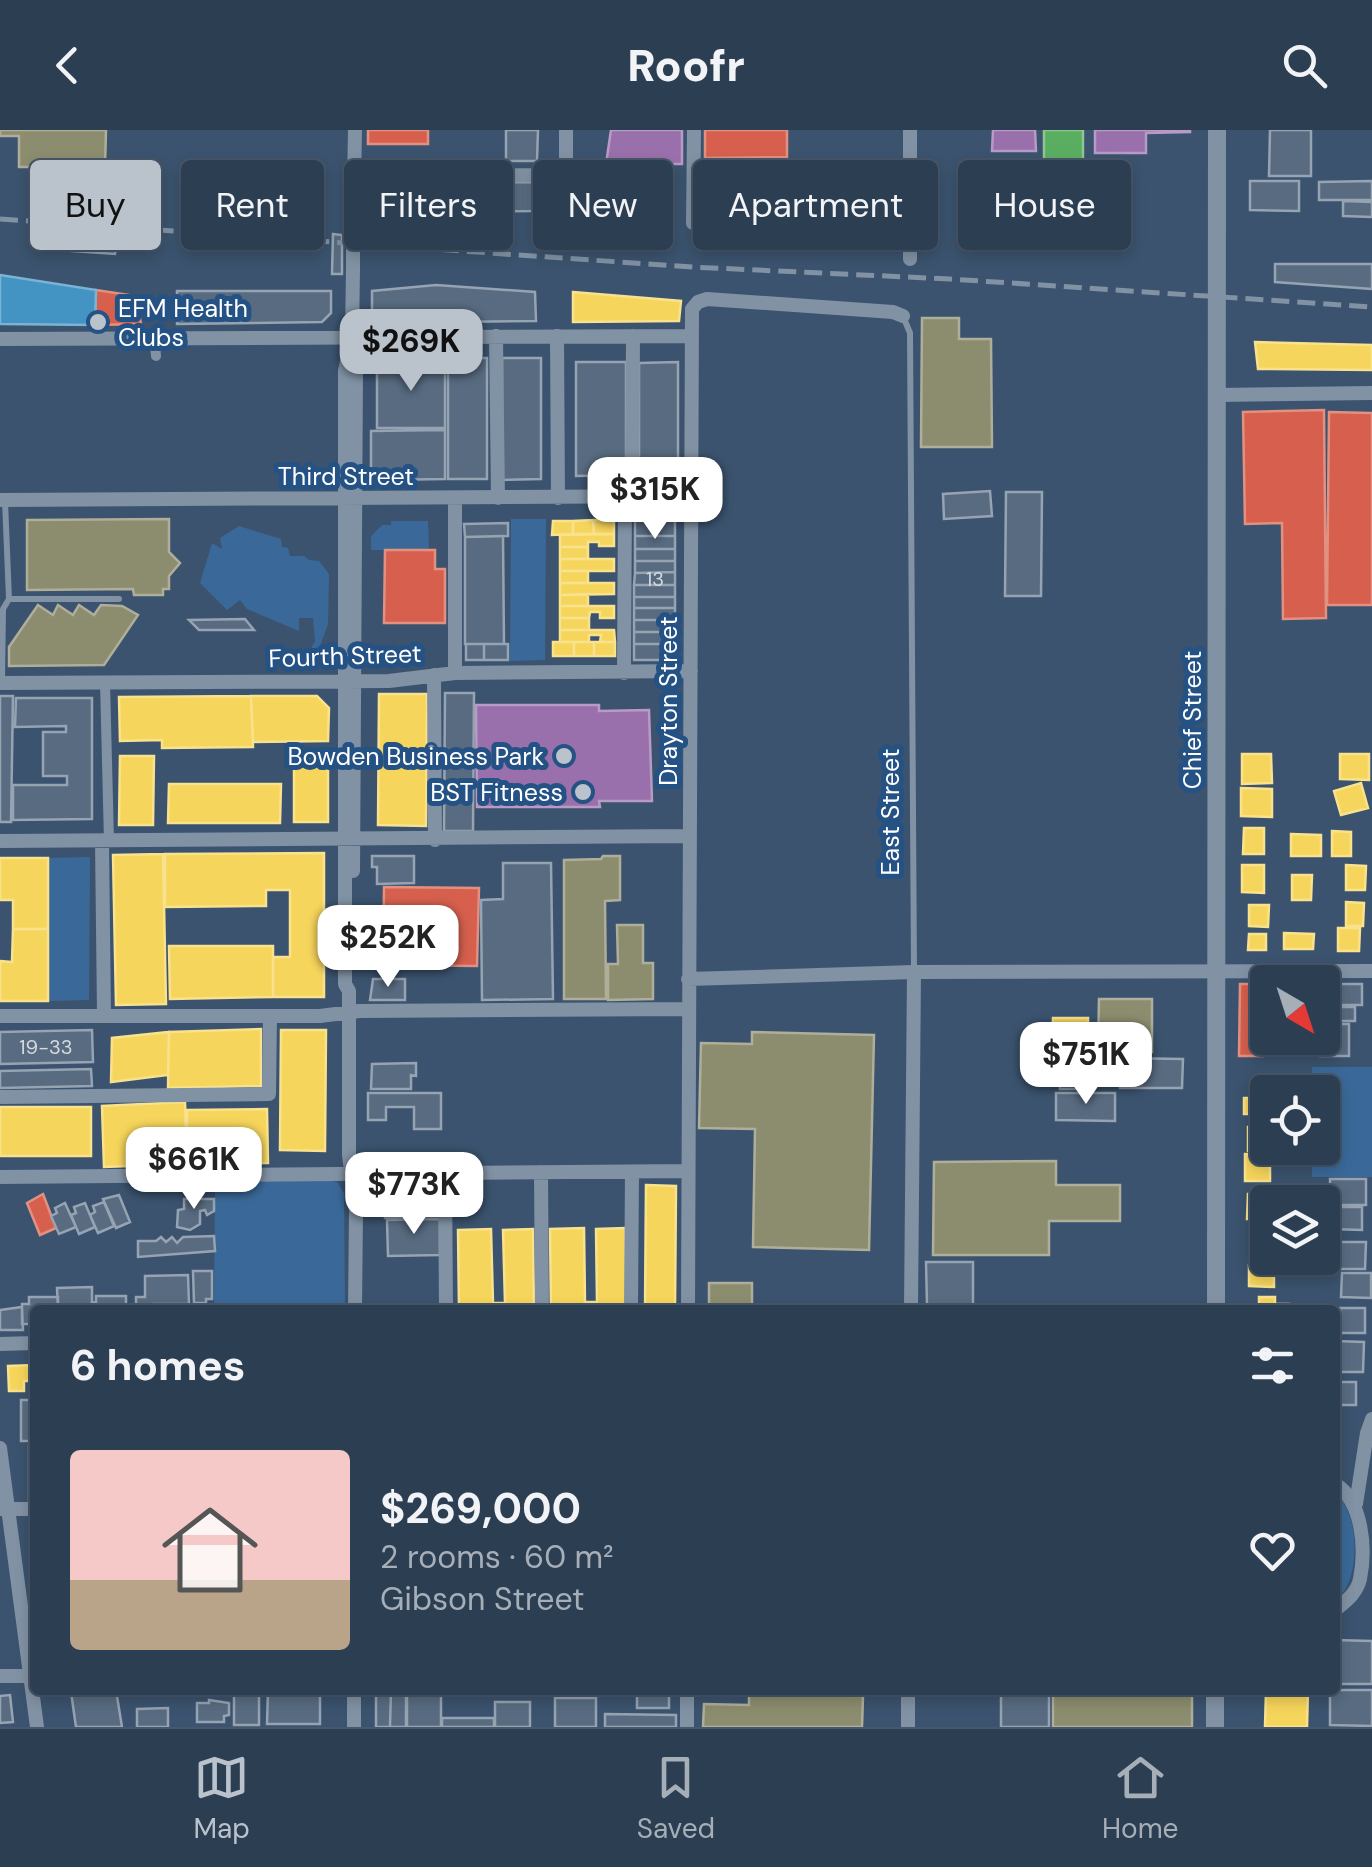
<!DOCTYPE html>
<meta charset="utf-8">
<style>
body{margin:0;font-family:"DM Sans",sans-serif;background:#38495c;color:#f1f3f6;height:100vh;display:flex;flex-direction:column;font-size:38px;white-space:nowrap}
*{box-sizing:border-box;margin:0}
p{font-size:32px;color:#a6aeb8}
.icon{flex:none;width:55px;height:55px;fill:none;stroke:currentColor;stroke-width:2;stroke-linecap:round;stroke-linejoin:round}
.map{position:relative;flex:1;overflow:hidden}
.panel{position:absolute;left:30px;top:1175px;width:1310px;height:390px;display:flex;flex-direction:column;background:#2c3e52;border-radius:10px;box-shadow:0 5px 15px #0003,0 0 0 2px #485769}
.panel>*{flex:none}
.guide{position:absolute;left:30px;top:30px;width:1312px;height:90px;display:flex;gap:20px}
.needle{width:65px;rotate:141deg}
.controls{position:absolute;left:1250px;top:835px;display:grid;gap:20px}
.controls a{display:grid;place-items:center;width:90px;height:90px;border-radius:10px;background:#2c3e52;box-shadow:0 5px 15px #0003,0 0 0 2px #485769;font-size:50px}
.price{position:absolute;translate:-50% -85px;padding:0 22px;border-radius:20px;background:#fff;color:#222;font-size:32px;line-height:65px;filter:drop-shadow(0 2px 5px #0008)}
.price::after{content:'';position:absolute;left:50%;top:60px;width:30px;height:22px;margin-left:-15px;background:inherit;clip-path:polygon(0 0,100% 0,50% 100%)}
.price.on{background:#bac3cc;color:#111}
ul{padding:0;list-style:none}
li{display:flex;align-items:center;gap:30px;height:250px;padding:0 40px}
li span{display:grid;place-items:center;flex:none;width:280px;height:200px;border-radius:10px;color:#555}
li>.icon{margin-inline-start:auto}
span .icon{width:120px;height:120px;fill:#fffc;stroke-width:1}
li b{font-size:42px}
h2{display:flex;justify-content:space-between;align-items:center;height:120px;padding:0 40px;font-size:42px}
.chip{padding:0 35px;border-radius:10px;background:#2c3e52;box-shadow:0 5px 15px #0003,0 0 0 2px #485769;font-size:35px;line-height:90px}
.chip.on{background:#bac3cc;color:#111}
header{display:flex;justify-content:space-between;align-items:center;height:130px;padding:0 40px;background:#2c3e52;font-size:45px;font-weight:800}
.dock{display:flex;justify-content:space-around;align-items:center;height:140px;border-top:2px solid #485769;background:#2c3e52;font-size:28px;color:#a6aeb8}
.dock a{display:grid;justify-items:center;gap:5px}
.dock .on{color:#bac3cc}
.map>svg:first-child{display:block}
.green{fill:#3a6999}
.homes{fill:#f6d55c;stroke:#f9e28d;stroke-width:2.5}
.shops{fill:#d6604d;stroke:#e29082;stroke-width:2.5}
.offices{fill:#9970ab;stroke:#b89bc4;stroke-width:2.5}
.schools{fill:#4393c3;stroke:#7bb3d5;stroke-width:2.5}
.public{fill:#5aae61;stroke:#8cc690;stroke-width:2.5}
.industry{fill:#8c8c6e;stroke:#aeae9a;stroke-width:2.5}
.building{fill:#586b80;stroke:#95a3b2;stroke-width:2.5}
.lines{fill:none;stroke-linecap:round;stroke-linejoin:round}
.service{stroke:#8192a4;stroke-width:6}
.pedestrian{stroke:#8192a4;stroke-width:10}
.minor{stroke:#8192a4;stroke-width:14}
.tertiary{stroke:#8192a4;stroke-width:18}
.rail{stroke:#8192a4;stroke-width:5;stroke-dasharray:18 8;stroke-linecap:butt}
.minor-bridge{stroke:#8192a4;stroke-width:14}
.poi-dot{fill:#bac3cc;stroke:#255284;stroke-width:4}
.labels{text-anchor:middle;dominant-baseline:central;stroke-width:10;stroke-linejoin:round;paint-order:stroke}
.number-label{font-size:20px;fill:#d5dadf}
.poi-label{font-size:25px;fill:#fff;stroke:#255284;text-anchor:end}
.street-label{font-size:25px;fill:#fff;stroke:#255284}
</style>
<header><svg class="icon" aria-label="back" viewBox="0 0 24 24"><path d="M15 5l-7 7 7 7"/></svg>Roofr<svg class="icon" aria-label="search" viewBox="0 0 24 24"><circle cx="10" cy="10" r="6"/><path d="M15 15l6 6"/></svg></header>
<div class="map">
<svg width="1372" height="1597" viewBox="0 0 1372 1597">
<rect width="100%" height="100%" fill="#3b536e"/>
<path class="green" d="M511,389H546L545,530L510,531Z
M391,391H428L429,420H371V406L382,395H391Z
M239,396L281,409L282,417L288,418L290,426H304L309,430L319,431L329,444L328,494L316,527H306L315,511L313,488H299V501L247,479L240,470L227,480L200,453L212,413L222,419L220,408Z
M90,727L89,870L48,871V728Z
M1312,937H1372V1047H1312V1018H1322V962H1312Z
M322,1049L337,1052L344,1063L345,1180H214L215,1052Z
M1335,1363C1360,1382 1362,1452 1335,1471Z"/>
<path class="homes" d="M375,58H413L412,89H390V84H374Z
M573,162L681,171L679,191L573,192Z
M1255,212L1372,215V240L1258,239Z
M593,390H614V404H594Z
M593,390L594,404H573V391Z
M553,391H573V404L552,405Z
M614,404V416H599V412H588V417H560V405Z
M560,417H588V429H560Z
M560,429H614V441H560Z
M560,441H588V453H560Z
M560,453H614V464L560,465Z
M588,464V476H560V465Z
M560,476H614V488H600V482H590L589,488H560Z
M560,488H589V500H560Z
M560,500H614L615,512H600L601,505H589V512H560Z
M553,512H574V526H553Z
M574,512H594V526H574Z
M594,512H615V526H594Z
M379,564H427L426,696L378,695Z
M251,566L253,617L162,618V610L120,611L119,567Z
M251,566H317L329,578L328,611L253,612Z
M294,624H328V692H294Z
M1242,624H1271L1272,653L1242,654Z
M1340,624H1369V650L1340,649Z
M120,626H154L153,695H119Z
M1361,653L1368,678L1341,685L1334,661Z
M169,654H281L280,693H168Z
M1241,658L1272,659V687L1241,686Z
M1244,698H1264V724H1243Z
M1332,701L1351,702V726H1332Z
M1291,704L1321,705V726H1291Z
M324,723V867H273V827H290V760H266V776L165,777V724Z
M163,724L166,874L116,875L113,725Z
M0,728H48V799H13V770H0Z
M1242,735H1264V763L1242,762Z
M1346,735L1366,736L1365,760H1346Z
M1292,745H1312L1311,770H1292Z
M1346,772L1364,773L1363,796H1346Z
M1249,775H1269L1268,797L1249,796Z
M1338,798H1360L1359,821H1338Z
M13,799H48V871H0V831L12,832Z
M1284,803L1314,804L1313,819H1284Z
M1249,804H1266V820H1248Z
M169,816H273V867L170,869Z
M1053,888H1088V923H1052Z
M261,899V956L168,958L169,902Z
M281,900H326L325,1021L280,1020Z
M169,902L168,945L111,952L112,908Z
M1244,968H1268V984H1244Z
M185,972L187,1034L104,1037L102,976Z
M0,977H91V1026H0Z
M267,979L268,1033L187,1034V980Z
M1248,997H1268V1018H1274V1021H1248Z
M1245,1024L1270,1025V1051H1245Z
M646,1055L676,1056L675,1180H645Z
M1248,1064L1281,1065V1072H1268V1089H1247Z
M1258,1092H1268V1119H1257Z
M584,1098L585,1172H597L596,1099L625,1098L627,1180H551L550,1099Z
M491,1099L493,1173H505L503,1100L533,1099L534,1180H459L458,1100Z
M1249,1135H1274V1157L1249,1156Z
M1259,1167H1275V1174H1289V1180H1250V1175H1259Z
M35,1235V1251H24V1261H9L8,1236Z
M1266,1560H1308L1307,1597H1265Z"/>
<path class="shops" d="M368,0H428V14H368Z
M705,0H787V27L705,28Z
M593,74V113L541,111L542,94L575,95L576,75Z
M96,160L136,166L141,194L95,195Z
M1324,280L1326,488L1283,489L1282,393L1245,394L1243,282Z
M1329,282L1372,283V475H1327Z
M385,420H435V439H445V493H384Z
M384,757L479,758L477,836L383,835Z
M1240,854H1268L1263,926H1239Z
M43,1064L56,1098L40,1105L27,1073Z"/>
<path class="offices" d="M682,0V34H606L611,0Z
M993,0H1035L1036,21H992Z
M1095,0H1190V2L1146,3V23H1095Z
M476,575H599V581L649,580L652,671H599L600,677H477Z"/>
<path class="schools" d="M0,145L96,160L95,195L0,194Z"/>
<path class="public" d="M1044,0H1083V30L1044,31Z"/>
<path class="industry" d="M0,0H106L105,37H19V6H0Z
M922,188H959V209H991L992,317H921Z
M169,389V422L180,433L169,446V459H163V465H134L133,459L27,460V390Z
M38,475L53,485L58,475L73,485L79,475L94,485L101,475L122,476L138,485L104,535L9,536V517Z
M603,726H620V770L605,771L606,869H564V730L601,729Z
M617,795H643V833H653V869L608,870V834H618Z
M1099,869H1152V922H1098Z
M752,902L874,905L869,1120L753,1117L755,999L699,998L701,913L752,914Z
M1056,1031V1055H1120V1091H1049V1125H933L934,1032Z
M709,1153H752V1180H709Z
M1053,1560H1192V1597H1053Z
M749,1564L863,1566L862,1597H703L704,1574L749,1575Z"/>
<path class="building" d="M506,0H538L537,31H506Z
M1270,0H1311V46H1269Z
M1250,51H1299V81L1250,80Z
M1372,51V70H1319V52Z
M536,52V81L446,82L445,53Z
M1343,71L1372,72V87L1343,86Z
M106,83L152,85V93L105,90Z
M333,104L342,105V144H332Z
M60,113L116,117L115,124L59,120Z
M1275,134H1372V159L1275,152Z
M436,155L535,162L536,191L381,193L372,183V161Z
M177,161H331V183L322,192L177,194Z
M448,228H487V349H448Z
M502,228H541V349L502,350Z
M385,229H445V298H377V236Z
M576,232H626V345L576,346Z
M678,232V345H639V233Z
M445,300V349L381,350L371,340V301Z
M990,361L992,386L944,389L943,364Z
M1006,362H1042L1041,466H1005Z
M635,390H675V406H635Z
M508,393V406L465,407L464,394Z
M503,406L504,514H465V407Z
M635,406H675V419H635Z
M635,419H675V431H635Z
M635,431H675V442L635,443Z
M675,442V455H634L635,443Z
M634,455H675V467H634Z
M634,467H675V478H634Z
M634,478H675V490H634Z
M245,489L254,500H199L189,490Z
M634,490H675V502H634Z
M634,502H675V514H634Z
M466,514H484V530H466Z
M484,514H508V530H484Z
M634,514H675V530H634Z
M445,563H474L473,701H444Z
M0,566H13L11,692H0Z
M16,568H92V689L13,690V655H67V646H43V602H66V596L15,597Z
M372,726H414V753L377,754V737H372Z
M503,733H551L553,869L482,870L481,770L503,769Z
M373,849H405V870H370Z
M1329,854H1362V875H1329Z
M1330,877H1355V891H1330Z
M1322,894H1349V926H1320Z
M92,900L93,932L0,934V902Z
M1120,928L1183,929L1182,958H1120Z
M1060,932H1087V959H1060Z
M416,933V946L411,945V959H371L372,934Z
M91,939L92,956L0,958V941Z
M368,963H441V999H414V977H386V990H368Z
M1056,963H1115V991L1056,990Z
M1330,1049H1366V1075H1330Z
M439,1054L440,1086L385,1088L384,1056Z
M119,1065L130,1092L116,1098L103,1069Z
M184,1069H214V1081L207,1085L205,1080L200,1081V1094L190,1100L177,1097L178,1080L184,1079Z
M104,1072L114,1096L98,1103L90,1085L95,1082L93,1076Z
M65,1073L76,1097L59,1104L51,1086L57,1083L55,1078Z
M85,1073L95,1097L79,1104L71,1085L76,1083L74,1077Z
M1331,1077H1362V1100L1330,1099Z
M440,1089V1125L388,1126L387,1090Z
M214,1106L215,1121L138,1127V1111H156L161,1107L166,1112L172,1107L177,1113L183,1107Z
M1335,1112H1366L1365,1139H1335Z
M926,1132H973V1175L927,1176Z
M193,1141H212V1169H206V1173H194Z
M1342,1143H1371V1168L1341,1167Z
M188,1145L189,1174H153V1180H136V1167H145V1146Z
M92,1157V1173L96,1172V1166H126V1180H58L57,1158Z
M29,1167H58V1180H35V1194H22V1174H29Z
M22,1177L23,1200H0V1180Z
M1340,1178H1365V1203H1340Z
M1335,1211L1364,1212L1363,1242H1335Z
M1335,1252H1356V1275H1335Z
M21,1270H35V1311H21Z
M29,1316H35V1371H29Z
M1335,1510L1372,1511V1554H1335Z
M87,1560H116L122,1597H76L71,1562Z
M268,1560H320V1594H267Z
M376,1560H391L390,1597H376Z
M391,1560H406V1597H390Z
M407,1560H441V1597H407Z
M637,1560H669V1578H637Z
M1330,1560H1372V1596L1330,1595Z
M1001,1564H1049V1597H1001Z
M10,1565L13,1592L0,1593V1566Z
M234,1565H259V1595H234Z
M555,1568H596V1597H555Z
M209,1570L229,1573V1585L224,1586V1592H197V1573H209Z
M495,1572H530V1597H495Z
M168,1578V1597H137V1579Z
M605,1584L676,1585V1597H605Z
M442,1588H494V1597H442Z"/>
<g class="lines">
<path class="service" d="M903,186L910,203L914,841
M9,469H119
M2,552L3,479L9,469L5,371"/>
<path class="pedestrian" d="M155,215L156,226
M105,552L109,711"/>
<path class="minor" d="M354,46L566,45V0
M693,93L694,0
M353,107L355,0
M910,129V0
M353,138L352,207L356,241L353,741
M496,206L498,368
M557,206L558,368
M352,207L345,241V854L349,861V1025L356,1081L355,1180
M0,209L692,206
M1217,265L1372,263
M455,368V543
M632,368L633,206
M0,370L692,366
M624,543L625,368
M434,545L435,710
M0,553L389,551L455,543L691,541
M0,711L689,706
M102,711L104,885
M688,849L914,842L1372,841
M0,886H320L359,881L688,879
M0,967L269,964L270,886
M445,1042L446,1180
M541,1042L542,1180
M0,1047L688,1041
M631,1180L632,1042
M688,1180L692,179L698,172L707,169L893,182L903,186
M911,1180L914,842
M0,1214L35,1213
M0,1318L37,1597
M1335,1354C1363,1371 1366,1419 1360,1449C1357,1463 1346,1471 1335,1480
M1356,1374L1367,1303L1372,1289
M1,1379H35
M0,1546H35
M354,1560V1597
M687,1597V1560
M908,1597V1560"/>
<path class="tertiary" d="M1216,1180L1217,0
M1215,1597V1560"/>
<path class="rail" d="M0,89L692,137L950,149L1372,177"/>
<path class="minor-bridge" d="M353,138V107"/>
</g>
<g class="poi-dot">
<circle cx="98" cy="192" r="10"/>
<circle cx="564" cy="626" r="10"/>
<circle cx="583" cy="662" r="10"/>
</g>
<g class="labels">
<g class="number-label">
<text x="655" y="449">13</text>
<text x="46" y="917">19-33</text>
</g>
<g class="poi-label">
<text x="118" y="178" text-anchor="start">EFM Health<tspan x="118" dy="29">Clubs</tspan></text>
<text x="544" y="626">Bowden Business Park</text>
<text x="563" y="662">BST Fitness</text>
</g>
<g class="street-label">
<text x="346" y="346">Third Street</text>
<text transform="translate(345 526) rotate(-2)">Fourth Street</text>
<text transform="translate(668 571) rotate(-90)">Drayton Street</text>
<text transform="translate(1192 590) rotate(-90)">Chief Street</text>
<text transform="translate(890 682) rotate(-90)">East Street</text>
</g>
</g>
</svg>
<div class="controls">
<a><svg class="needle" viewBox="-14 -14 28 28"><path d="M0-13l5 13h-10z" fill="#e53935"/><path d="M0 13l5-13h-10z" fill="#a6aeb8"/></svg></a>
<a><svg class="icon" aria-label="locate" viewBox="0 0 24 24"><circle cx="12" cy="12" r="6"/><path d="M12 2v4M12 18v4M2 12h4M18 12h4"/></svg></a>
<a><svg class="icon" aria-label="layers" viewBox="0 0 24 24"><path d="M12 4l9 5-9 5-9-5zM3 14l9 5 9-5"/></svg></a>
</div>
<b class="price on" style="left:411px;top:264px">$269K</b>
<b class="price" style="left:655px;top:412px">$315K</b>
<b class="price" style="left:388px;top:860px">$252K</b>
<b class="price" style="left:1086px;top:977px">$751K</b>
<b class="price" style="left:194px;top:1082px">$661K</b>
<b class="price" style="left:414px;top:1107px">$773K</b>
<div class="guide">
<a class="chip on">Buy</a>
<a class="chip">Rent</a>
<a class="chip">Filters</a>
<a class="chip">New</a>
<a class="chip">Apartment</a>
<a class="chip">House</a>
</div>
<section class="panel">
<h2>6 homes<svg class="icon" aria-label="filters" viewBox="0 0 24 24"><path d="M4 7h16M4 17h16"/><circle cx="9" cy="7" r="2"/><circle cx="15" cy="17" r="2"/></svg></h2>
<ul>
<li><span style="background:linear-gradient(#f6c9c9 65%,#b9a48a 0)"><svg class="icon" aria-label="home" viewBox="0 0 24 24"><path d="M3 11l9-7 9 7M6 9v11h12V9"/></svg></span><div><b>$269,000</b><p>2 rooms · 60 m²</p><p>Gibson Street</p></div><svg class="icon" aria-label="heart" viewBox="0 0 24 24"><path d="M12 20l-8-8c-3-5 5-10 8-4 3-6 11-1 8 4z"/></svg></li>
</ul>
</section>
</div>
<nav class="dock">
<a class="on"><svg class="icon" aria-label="map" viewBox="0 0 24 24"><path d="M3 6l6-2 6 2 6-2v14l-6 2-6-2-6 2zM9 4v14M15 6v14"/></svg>Map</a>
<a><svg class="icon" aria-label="saved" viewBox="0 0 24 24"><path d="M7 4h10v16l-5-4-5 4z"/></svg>Saved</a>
<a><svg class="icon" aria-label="home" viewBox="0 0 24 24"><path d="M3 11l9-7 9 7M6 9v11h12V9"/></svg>Home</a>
</nav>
